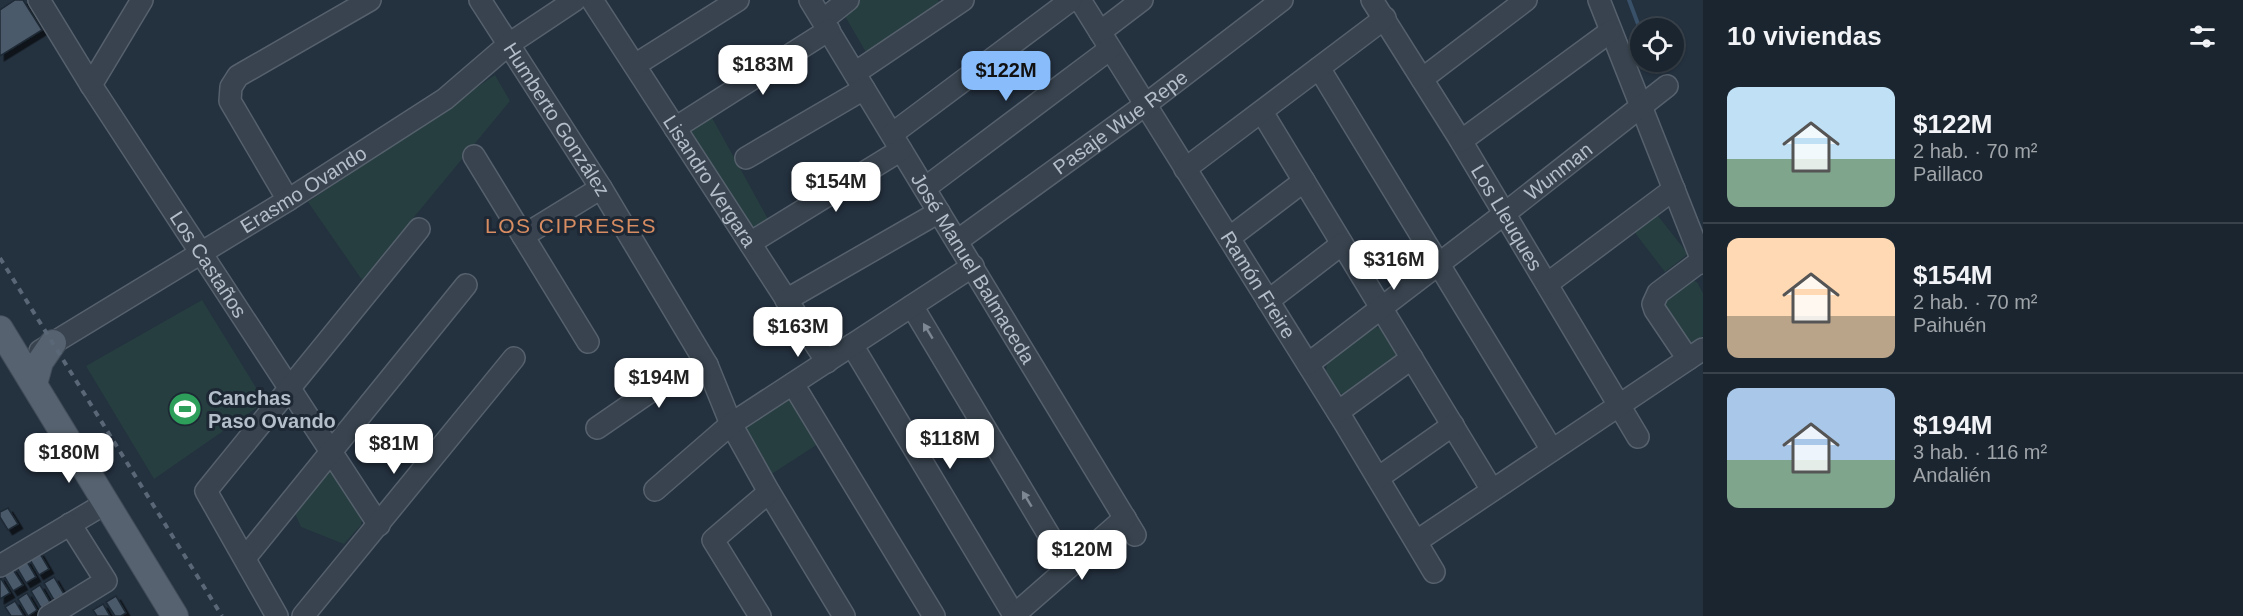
<!DOCTYPE html>
<html lang="es">
<meta charset="utf-8">
<style>
body{margin:0;font-family:Arial,sans-serif;background:#28313b;color:#f1f3f6;height:100vh;display:flex;flex-direction:column;font-size:22px;white-space:nowrap}
*{box-sizing:border-box;margin:0}
p{font-size:20px;color:#a0a5aa}
.icon{flex:none;width:33px;height:33px;fill:none;stroke:currentColor;stroke-width:2;stroke-linecap:round;stroke-linejoin:round}
.map{position:relative;flex:1;overflow:hidden}
.side{display:flex;flex-direction:column;background:#1b252f;width:540px}
.side>*{flex:none}
.tools{position:absolute;left:1630px;top:18px;display:grid;gap:12px}
.tools a{display:grid;place-items:center;width:54px;height:54px;border-radius:50%;background:#1b252f;box-shadow:0 2px 4px #0004,0 0 0 2px #39424b;font-size:30px}
.price{position:absolute;translate:-50% -51px;padding:0 14px;border-radius:12px;background:#fff;color:#222;font-size:20px;line-height:39px;filter:drop-shadow(0 2px 3px #0008)}
.price::after{content:'';position:absolute;left:50%;top:36px;width:18px;height:14px;margin-left:-9px;background:inherit;clip-path:polygon(0 0,100% 0,50% 100%)}
.price.selected{background:#88bcfa;color:#111}
ul{padding:0;list-style:none}
li{display:flex;align-items:center;gap:18px;height:150px;padding:0 24px}
li+li{border-top:2px solid #39424b}
li span{display:grid;place-items:center;flex:none;width:168px;height:120px;border-radius:12px;color:#555}
li>.icon{margin-inline-start:auto}
span .icon{width:72px;height:72px;fill:#fffc;stroke-width:1}
li b{font-size:26px}
h2{display:flex;justify-content:space-between;align-items:center;height:72px;padding:0 24px;font-size:26px}
main{display:flex;flex:1;min-height:0}
.map>svg:first-child{display:block}
.green{fill:#263e40}
.lines{fill:none;stroke-linecap:round;stroke-linejoin:round}
.stream{stroke:#385068;stroke-width:4}
.building{fill:#4c5a6a;stroke:#1f2a36;stroke-width:1.5;filter:url(#shadow)}
.minor-casing{stroke:#56616d;stroke-width:24}
.major-casing{stroke:#414c58;stroke-width:28}
.minor{stroke:#38434f;stroke-width:21}
.major{stroke:#56626f;stroke-width:26}
.rail{stroke:#5a6776;stroke-width:4;stroke-dasharray:6 6;stroke-linecap:butt}
.oneway{fill:#7c8793}
.labels{text-anchor:middle;dominant-baseline:central;stroke-width:6;stroke-linejoin:round;paint-order:stroke}
.street-label{font-size:20px;fill:#b4beca;stroke:#1d2834}
.poi-label{font-size:20px;font-weight:bold;fill:#b4beca;stroke:#1d2834;text-anchor:start}
.neighbourhood-label{font-size:21px;letter-spacing:1.5px;fill:#d88c61;stroke:#1d2834}
</style>
<main>
<div class="map">
<svg width="1703" height="616" viewBox="0 0 1703 616">
<defs>
<filter id="shadow"><feDropShadow dx="4.5" dy="4.5" stdDeviation="0" flood-color="#0009"/></filter>
</defs>
<rect width="100%" height="100%" fill="#24313f"/>
<path class="green" d="M856,0H938L940,3L867,54L842,11Z
M495,75L510,101L362,280L308,202Z
M710,114L768,219L752,229L685,131Z
M1655,212L1688,254L1665,272L1632,229Z
M1690,279L1697,282L1703,293V336L1694,343L1684,339L1663,305L1665,297Z
M202,300L265,402L154,479L86,366Z
M1374,327L1383,328L1399,355L1348,396L1338,392L1326,372L1327,362Z
M790,396L821,442L770,475L743,426Z
M326,470L334,473L362,519L361,525L344,544L301,527L294,511Z"/>
<g class="lines">
<path class="stream" d="M1629,0L1641,32"/>
</g>
<path class="building" d="M15,0H23L42,30L0,56V10Z
M8,508L18,524L8,530L0,517V512Z
M39,552L49,569L39,575L29,558Z
M26,560L36,577L26,583L16,566Z
M12,568L23,585L13,591L3,574Z
M0,577L10,593L0,599Z
M54,577L64,594L54,600L44,583Z
M40,585L50,602L41,608L31,591Z
M27,593L37,610L28,616L18,599Z
M116,596L126,613L121,616H115L106,602Z
M15,601L24,616H11L5,607Z
M103,604L110,616H97L93,610Z"/>
<g class="lines">
<defs>
<g id="minor">
<path id="s1" d="M39,0L91,85L379,525"/>
<path id="s2" d="M480,0L601,188L707,365L731,424L769,492L844,616"/>
<path id="s3" d="M592,0L827,362"/>
<path id="s4" d="M810,0L1135,535"/>
<path id="s5" d="M1080,0L1344,422L1434,572"/>
<path id="s6" d="M1372,0L1461,141L1638,437"/>
<path d="M1599,0L1703,263"/>
<path d="M823,20L848,0"/>
<path d="M1100,32L1142,0"/>
<path d="M635,65L738,0"/>
<path d="M1319,68L1552,450"/>
<path d="M855,73L963,0"/>
<path d="M1422,79L1526,0"/>
<path d="M91,85L142,0"/>
<path d="M1262,112L1492,490"/>
<path d="M675,128L829,30"/>
<path d="M892,134L1071,0"/>
<path d="M1461,141L1611,31"/>
<path d="M474,156L588,342"/>
<path d="M746,158L864,89"/>
<path d="M1185,169L1385,18"/>
<path d="M925,188L1110,49"/>
<path d="M288,200L230,101L231,87L238,76L370,0"/>
<path d="M523,236L601,188"/>
<path d="M1229,238L1304,181"/>
<path id="s7" d="M957,241L1145,105L1282,0"/>
<path d="M750,243L901,150"/>
<path d="M1547,284L1674,189"/>
<path d="M786,300L939,212"/>
<path d="M1268,301L1342,244"/>
<path d="M912,306L1068,567"/>
<path d="M852,345L1014,615"/>
<path id="s8" d="M40,351L288,200L445,99L509,44L575,0"/>
<path d="M1688,359L1655,310L1653,304L1658,293L1702,260"/>
<path id="s9" d="M1308,364L1504,214L1667,86"/>
<path d="M793,384L934,616"/>
<path d="M1338,412L1412,358"/>
<path d="M597,428L658,386L707,365"/>
<path d="M1378,478L1453,425"/>
<path d="M655,490L731,424L973,266"/>
<path d="M1417,541L1703,349"/>
<path d="M245,558L466,285"/>
<path d="M0,566L106,503"/>
<path d="M49,616L106,581L70,524"/>
<path d="M277,616L206,491L419,229"/>
<path d="M303,616L514,358"/>
<path d="M760,616L713,540L769,492"/>
<path d="M1013,616L1125,518"/>
</g>
<path id="major" d="M0,329L175,616
M34,384L40,362L53,343"/>
</defs>
<use href="#minor" class="minor-casing"/>
<use href="#major" class="major-casing"/>
<use href="#minor" class="minor"/>
<use href="#major" class="major"/>
<path class="rail" d="M0,258L222,616"/>
</g>
<defs><path id="oneway-solid" d="M-6-.8H1V-3.2L6.5 0L1 3.2V.8H-6Z" transform="scale(1.5)"/></defs>
<g class="oneway">
<use href="#oneway-solid" transform="translate(928 331) rotate(-121)"/>
<use href="#oneway-solid" transform="translate(1027 499) rotate(-121)"/>
</g>
<defs>
<symbol id="stadium-disc" viewBox="-11 -11 22 22"><circle r="9.5" fill="#2e9e5b" stroke="#1d2834"/><path d="M0-5a6.5 5 0 1 0 0 10a6.5 5 0 1 0 0-10ZM-3.5-1.8h7v3.6h-7Z" fill="#fff"/></symbol>
</defs>
<g fill-rule="evenodd">
<use href="#stadium-disc" x="166" y="390" width="38" height="38"/>
</g>
<g class="labels">
<g class="street-label">
<text stroke="none"><textPath href="#s2" startOffset="142">Humberto González</textPath></text>
<text stroke="none"><textPath href="#s7" startOffset="202">Pasaje Wue Repe</textPath></text>
<text stroke="none"><textPath href="#s9" startOffset="316">Wunman</textPath></text>
<text stroke="none"><textPath href="#s3" startOffset="216">Lisandro Vergara</textPath></text>
<text stroke="none"><textPath href="#s8" startOffset="309">Erasmo Ovando</textPath></text>
<text stroke="none"><textPath href="#s6" startOffset="256">Los Lleuques</textPath></text>
<text stroke="none"><textPath href="#s1" startOffset="314">Los Castaños</textPath></text>
<text stroke="none"><textPath href="#s4" startOffset="314">José Manuel Balmaceda</textPath></text>
<text stroke="none"><textPath href="#s5" startOffset="336">Ramón Freire</textPath></text>
</g>
<g class="poi-label">
<text x="208" y="398">Canchas<tspan x="208" dy="23">Paso Ovando</tspan></text>
</g>
<g class="neighbourhood-label">
<text x="571" y="225">LOS CIPRESES</text>
</g>
</g>
</svg>
<div class="tools">
<a><svg class="icon" aria-label="locate" viewBox="0 0 24 24"><circle cx="12" cy="12" r="6"/><path d="M12 2v4M12 18v4M2 12h4M18 12h4"/></svg></a>
</div>
<b class="price" style="left:763px;top:96px">$183M</b>
<b class="price selected" style="left:1006px;top:102px">$122M</b>
<b class="price" style="left:836px;top:213px">$154M</b>
<b class="price" style="left:1394px;top:291px">$316M</b>
<b class="price" style="left:798px;top:358px">$163M</b>
<b class="price" style="left:659px;top:409px">$194M</b>
<b class="price" style="left:950px;top:470px">$118M</b>
<b class="price" style="left:394px;top:475px">$81M</b>
<b class="price" style="left:69px;top:484px">$180M</b>
<b class="price" style="left:1082px;top:581px">$120M</b>
</div>
<section class="side">
<h2>10 viviendas<svg class="icon" aria-label="filters" viewBox="0 0 24 24"><path d="M4 7h16M4 17h16"/><circle cx="9" cy="7" r="2"/><circle cx="15" cy="17" r="2"/></svg></h2>
<ul>
<li><span style="background:linear-gradient(#bfe0f5 60%,#7fa58c 0)"><svg class="icon" aria-label="home" viewBox="0 0 24 24"><path d="M3 11l9-7 9 7M6 9v11h12V9"/></svg></span><div><b>$122M</b><p>2 hab. · 70 m²</p><p>Paillaco</p></div></li>
<li><span style="background:linear-gradient(#ffd9b3 65%,#b9a48a 0)"><svg class="icon" aria-label="home" viewBox="0 0 24 24"><path d="M3 11l9-7 9 7M6 9v11h12V9"/></svg></span><div><b>$154M</b><p>2 hab. · 70 m²</p><p>Paihuén</p></div></li>
<li><span style="background:linear-gradient(#a9c7e8 60%,#7fa58c 0)"><svg class="icon" aria-label="home" viewBox="0 0 24 24"><path d="M3 11l9-7 9 7M6 9v11h12V9"/></svg></span><div><b>$194M</b><p>3 hab. · 116 m²</p><p>Andalién</p></div></li>
</ul>
</section>
</main>
